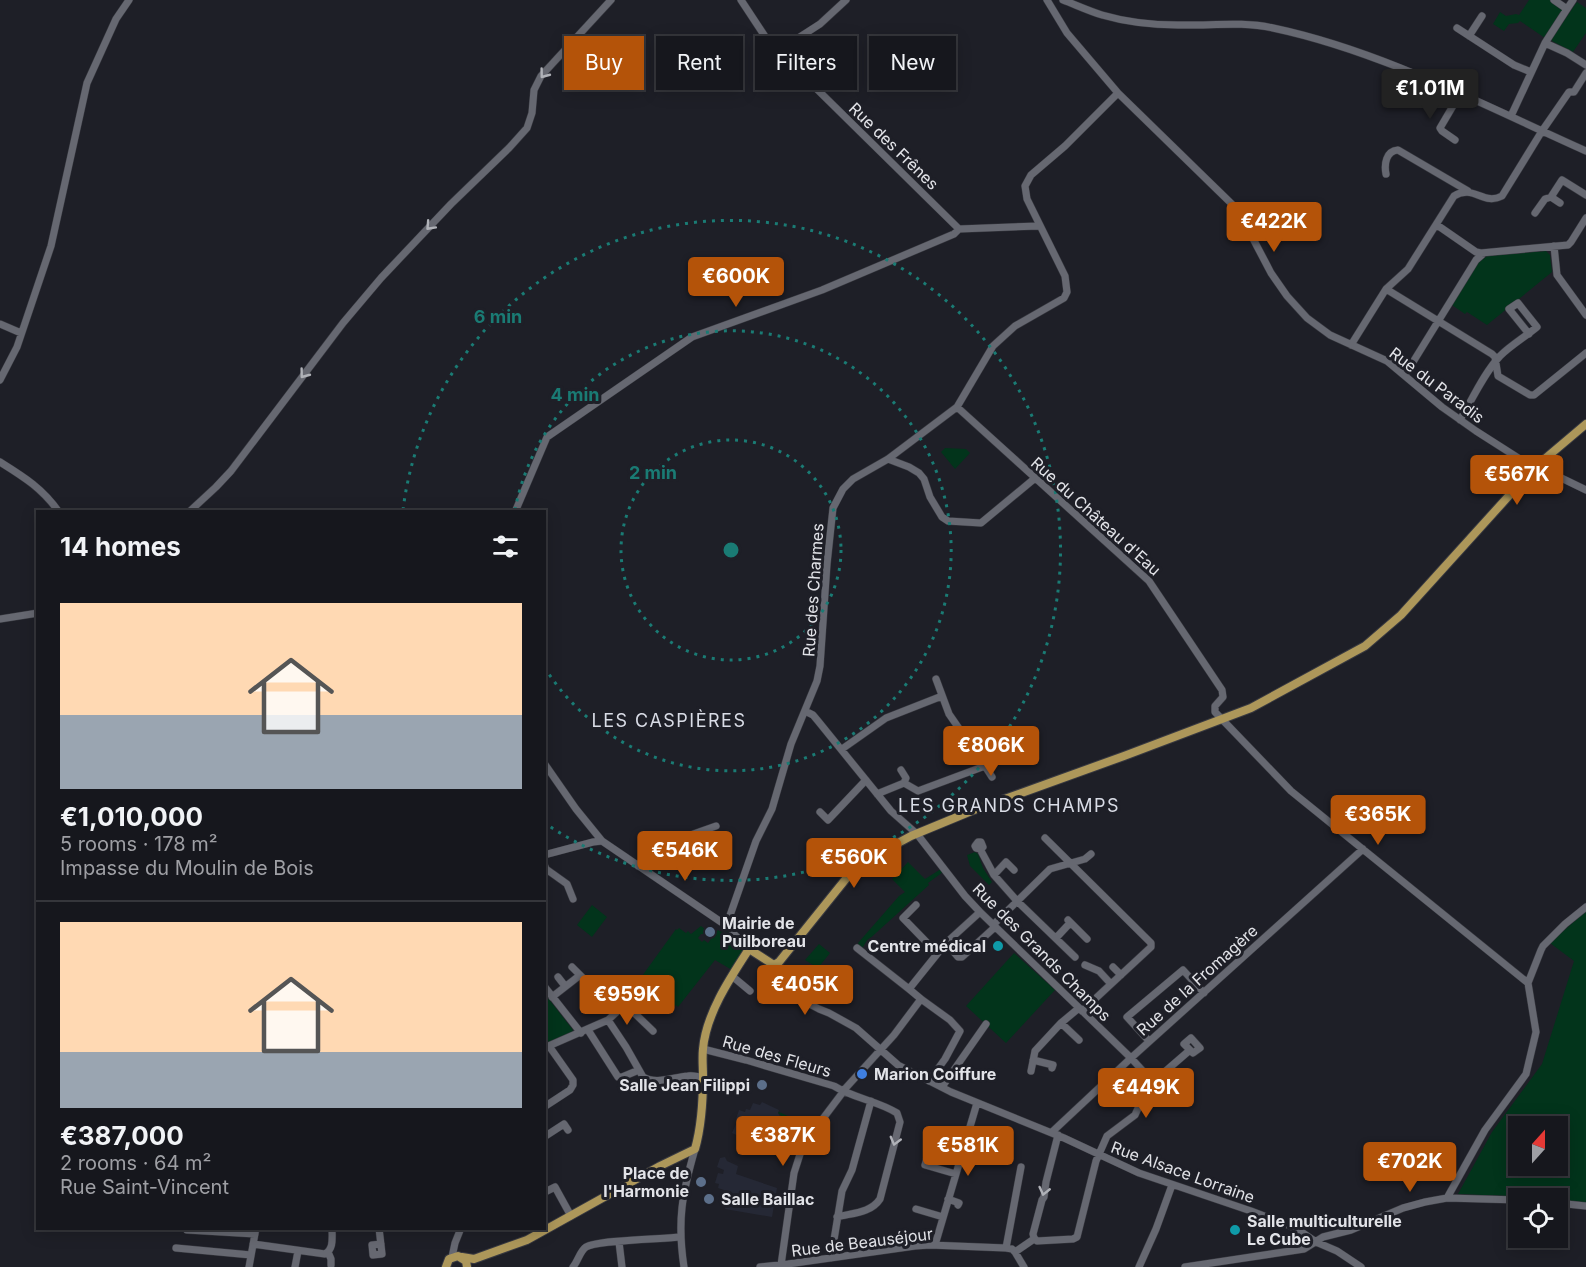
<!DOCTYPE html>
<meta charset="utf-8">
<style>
body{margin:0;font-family:Inter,sans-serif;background:#1f2026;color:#f1f3f6;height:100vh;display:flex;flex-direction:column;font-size:22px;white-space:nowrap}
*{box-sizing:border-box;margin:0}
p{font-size:20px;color:#9e9fa4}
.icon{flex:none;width:33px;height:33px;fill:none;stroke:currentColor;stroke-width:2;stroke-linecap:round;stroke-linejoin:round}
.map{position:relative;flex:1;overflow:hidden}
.panel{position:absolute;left:36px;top:510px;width:510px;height:720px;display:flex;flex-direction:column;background:#16171d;border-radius:0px;box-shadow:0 3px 15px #0003,0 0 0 2px #35363b}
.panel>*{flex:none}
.top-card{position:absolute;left:564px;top:36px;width:570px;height:54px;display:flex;gap:12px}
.needle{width:39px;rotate:21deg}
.controls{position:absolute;left:1508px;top:1116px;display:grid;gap:12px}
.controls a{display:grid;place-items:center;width:60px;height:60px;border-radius:0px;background:#16171d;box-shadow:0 3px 15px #0003,0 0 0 2px #35363b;font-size:30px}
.price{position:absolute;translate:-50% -51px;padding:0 14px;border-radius:6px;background:#b45309;color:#fff;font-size:20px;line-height:39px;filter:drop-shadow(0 2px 3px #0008)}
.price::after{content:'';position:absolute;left:50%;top:36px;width:18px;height:14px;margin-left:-9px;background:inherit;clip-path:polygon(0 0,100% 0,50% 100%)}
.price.selected{background:#222;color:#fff}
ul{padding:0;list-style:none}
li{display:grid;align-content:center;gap:12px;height:318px;padding:0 24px}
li+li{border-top:2px solid #35363b}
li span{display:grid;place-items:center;height:186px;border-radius:0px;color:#555}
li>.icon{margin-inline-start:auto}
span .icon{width:108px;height:108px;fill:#fffc;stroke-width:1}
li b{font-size:26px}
h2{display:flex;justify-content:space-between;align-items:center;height:72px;padding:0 24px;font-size:26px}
.tag{padding:0 21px;border-radius:0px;background:#16171d;box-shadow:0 3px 15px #0003,0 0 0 2px #35363b;font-size:21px;line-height:54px}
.tag.selected{background:#b45309;color:#fff}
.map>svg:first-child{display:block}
.built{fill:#252835}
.green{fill:#02341b;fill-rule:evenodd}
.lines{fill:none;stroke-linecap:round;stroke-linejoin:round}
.minor-casing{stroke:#383940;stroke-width:8}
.major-casing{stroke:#383940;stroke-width:10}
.minor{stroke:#666871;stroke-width:7}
.major{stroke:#ad975a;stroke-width:8}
.oneway{stroke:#b0b2b8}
.ring{fill:none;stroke:#1a7b74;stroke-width:3;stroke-dasharray:3 6}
.service-dot{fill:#5c6f8a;stroke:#1e1f27;stroke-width:2}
.culture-dot{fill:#0f9aa8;stroke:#1e1f27;stroke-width:2}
.shop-dot{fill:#3f7fe0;stroke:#1e1f27;stroke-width:2}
.labels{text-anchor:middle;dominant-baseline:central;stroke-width:6;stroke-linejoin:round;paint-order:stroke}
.street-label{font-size:16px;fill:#e2e3e8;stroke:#1e1f27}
.poi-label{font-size:16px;font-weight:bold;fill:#e2e3e8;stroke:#1e1f27;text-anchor:start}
.neighbourhood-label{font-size:18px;letter-spacing:1.5px;fill:#d9dce6;stroke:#1e1f27}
.centre{fill:#1a7b74;stroke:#1e1f27;stroke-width:3}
.ring-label{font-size:18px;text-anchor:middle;font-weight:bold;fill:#1a7b74;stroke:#1e1f27;stroke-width:6;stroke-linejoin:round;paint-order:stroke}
</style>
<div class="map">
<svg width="1586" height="1267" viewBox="0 0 1586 1267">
<rect width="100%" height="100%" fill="#1e1f27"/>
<path class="built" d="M762,1102L779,1110L778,1113L787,1128L782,1141L770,1137L765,1148L732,1133L738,1120L736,1119L739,1110L745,1112L746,1109L750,1110L753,1103L760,1105Z
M725,1157L727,1161L738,1166L736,1174L777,1188L772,1217L725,1209L727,1191L718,1188L719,1184L715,1183L718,1173L723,1174L724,1170L717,1167L720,1158Z"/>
<path class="green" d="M1529,0H1550L1562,9V11L1545,38L1520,21L1518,23L1509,24L1504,31L1493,24L1500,12L1506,16L1516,14L1519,15Z
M1577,2L1586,8V33L1573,52L1552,41V38Z
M1546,251L1550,255L1552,272L1487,325L1467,312L1465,314L1452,305L1478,263L1487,256Z
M945,448L966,449L970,453L955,469L941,452Z
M975,852L978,854L983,868L992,882L989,885L970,866L967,855Z
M908,862L925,879L941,869L943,872L928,883L929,885L866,942L863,947L860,948L858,943L899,896L905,892L892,879Z
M592,905L607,917L592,937L577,925Z
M1586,911V1203L1557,1201V1198L1458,1194L1492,1132L1542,1064L1574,961L1550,943ZM1518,1126H1557V1166H1518Z
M701,926L706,930L703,934H701L698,938L702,942L704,940L708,943L718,930L721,932L724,928C731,933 742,942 744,951L732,970L715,960L678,1007L676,1005L674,1007L637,983L676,929L677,930L679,928L686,933L688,931L691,934Z
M819,944L830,953L818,968L805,960Z
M1014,953L1055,990L1006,1043L966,1006Z
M544,993L573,1030L572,1032L544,1045Z
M779,1112L810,1126L796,1146L782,1141L787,1128L780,1114L778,1113Z"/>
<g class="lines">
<defs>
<path id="minor" d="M741,0L768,41L959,229
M1047,0L1067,33L1118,93L1238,210L1271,273L1287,296L1307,318L1330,335L1387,361L1442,407L1476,431L1534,468L1551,473L1586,490
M1063,0C1076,5 1089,11 1102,15C1126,22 1153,25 1178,25C1210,26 1241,21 1273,28C1382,51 1485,106 1586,151
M1567,9L1573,0
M1457,28L1514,65L1531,72
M1469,36L1482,16
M1545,43L1567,53L1586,65
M778,51L820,24L846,0
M1511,116L1545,43L1567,9L1554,0
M1455,140L1442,131L1440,128L1460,94
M1386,174C1384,164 1386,151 1398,150L1468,191
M1551,197L1560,203
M1535,213L1545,199L1551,197L1562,180L1586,195
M1437,225L1476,252L1481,253L1568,245L1571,242L1586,218
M1554,246L1557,275L1586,315
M1386,289L1492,354L1495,357L1498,376L1530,395H1534L1586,353
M0,324L21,333
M1351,345L1386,289L1408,269L1454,196C1474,184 1483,206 1502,196L1542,131L1569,92H1574L1586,73
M1405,375L1476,260L1484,253
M0,380L17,347L51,246L87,83L116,19L129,0
M957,407L1149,581L1222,690L1223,697L1215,706V712L1291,791L1528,983
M1460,420C1472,400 1484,373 1500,356C1511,345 1525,337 1537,327L1518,303L1509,309L1529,334
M888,459L909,467L919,473L924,479L930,497L942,517L948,521L981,523L1034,479
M0,462C24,477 42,488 59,512
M189,512L216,487L231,471L343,323L381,278L451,204L509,148L527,128L532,113L534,90L541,76L611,0
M515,512L547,437L692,337L822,290L954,234L959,229L1039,226
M0,619L38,613
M805,711L813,715L818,721L891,811L917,834L965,896L980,912L1131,1058L1153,1082L1190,1050L1193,1053L1200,1048L1191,1038L1184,1044L1190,1050
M842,749L886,718L942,696
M544,763L576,809L602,841L721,922L729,925L734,934L749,949
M985,766L992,777
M901,770L906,778L904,783
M877,794L904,783L918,791L985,766L949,714L936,679
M820,812L828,820L866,780
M1045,838L1151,943V947L1082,1011
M980,849L976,848L975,846L978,842H981L983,847L980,849L994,875L1017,901L1075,957
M544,855L593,842L602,841
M544,864L546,869L567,884L573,899
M638,866L651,849L716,826
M994,875L1006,862L1014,870
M916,905L903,918L937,953
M1068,920L1087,939
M727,924L756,841L772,809L791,744L817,681L820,666L827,564L833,508L843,489L853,479L888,459L957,407L993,346L1015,326L1064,298L1067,292L1065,276L1027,199L1025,186L1031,175L1065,146L1118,93
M993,925L1050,869L1085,859L1091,854
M1056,938L1070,923
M946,943L958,957H962L995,927
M857,948L909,989
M774,965L770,974L771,978L790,994L819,1009L829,1013L856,1028L898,1065L951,1092L1064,1138L1139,1173L1251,1211L1288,1225L1300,1231L1316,1242L1337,1251L1361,1267
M1085,965L1099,971L1111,984
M572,967L585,980
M1113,967L1121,975
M732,976L750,991
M558,977L565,986
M544,986L581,1033
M552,997L579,976
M921,999L950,1020L960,1031L945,1059L929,1081
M608,1020L621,1008L628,1007L653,1031
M1061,1023L1079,1040
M588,1030L618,1077H622L639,1070
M1149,1041L1127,1017L1183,970L1204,993
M544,1048L608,1020L626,1047L643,1077C656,1085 673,1077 688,1076C693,1075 698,1077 703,1077
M703,1049L746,1060L834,1086C853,1098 878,1101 897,1113L900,1122L880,1199C871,1213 852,1213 837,1217
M1033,1060L1053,1065L1052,1068
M1031,1071L1035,1051L1061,1023L1079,1008
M942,1087L986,1024
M843,1091L894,1035L921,999L909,989L946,943L980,912
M544,1107L570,1090L573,1085V1080L549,1046
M1052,1132L1131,1058L1363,849
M1058,1135L1046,1182L1044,1197L1042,1200L1033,1234L1034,1238L1037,1241L1073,1239L1077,1237L1096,1161L1107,1136L1135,1115L1140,1104L1158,1087L1153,1082
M544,1137L564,1124L568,1130
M932,1141L925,1165L956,1174
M547,1191L555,1187L571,1216
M1447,1198L1485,1130L1526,1074L1536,1032L1528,983L1541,950L1543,946L1565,924L1586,907
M948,1199L959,1203L958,1205
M1557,1203L1586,1206
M916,1209L943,1217
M379,1228L382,1254L373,1255L372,1245L381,1244
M187,1230L255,1234
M619,1242L622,1267
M253,1244L325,1254C334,1249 332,1238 332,1228
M935,1245L977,1103
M176,1248L251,1255
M1006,1248L1021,1167
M328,1252L331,1259V1265
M1015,1252L1024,1267
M452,1257L455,1243L461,1228
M831,1258L842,1191L852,1170L871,1101
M781,1265L794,1173L803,1145L843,1092
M249,1267L256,1228
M295,1267L298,1251
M573,1267C578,1261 580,1251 586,1247C597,1240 663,1239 680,1237
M684,1267C677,1221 682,1194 695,1149
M760,1267L788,1264L915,1246L930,1245L1006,1248L1012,1249L1015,1252L1034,1239
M1139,1267L1156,1229L1172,1185
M1185,1267L1304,1249L1323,1237L1351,1230L1403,1208L1425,1202L1447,1198L1518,1200"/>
<path id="major" d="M462,1257L474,1259L527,1240L660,1166L695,1149C701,1128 703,1099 703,1076C703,1067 702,1058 703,1049C706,1014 730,978 749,949L774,965L779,962L853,870L861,863L911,836L974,810L1124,756L1251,708L1365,646L1401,615L1534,468L1586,424
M446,1267L449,1259L458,1256L466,1261L467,1267"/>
</defs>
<use href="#minor" class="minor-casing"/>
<use href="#major" class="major-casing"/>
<use href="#minor" class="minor"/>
<use href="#major" class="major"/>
</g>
<defs><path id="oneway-chevron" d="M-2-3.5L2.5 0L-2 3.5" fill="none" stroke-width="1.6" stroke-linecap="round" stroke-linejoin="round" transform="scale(1.5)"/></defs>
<g class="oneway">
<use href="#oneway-chevron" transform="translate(544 74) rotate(127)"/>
<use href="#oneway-chevron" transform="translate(430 226) rotate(133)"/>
<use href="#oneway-chevron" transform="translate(304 374) rotate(127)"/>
<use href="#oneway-chevron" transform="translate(895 1141) rotate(105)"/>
<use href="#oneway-chevron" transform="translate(1044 1191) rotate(103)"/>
</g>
<g class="ring">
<circle cx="731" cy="550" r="110"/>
<path d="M515 510A220 220 0 1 1 545 668"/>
<path d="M403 510A330 330 0 1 1 546 824"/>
</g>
<g class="service-dot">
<circle cx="710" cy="932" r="6"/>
<circle cx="762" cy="1085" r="6"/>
<circle cx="701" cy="1182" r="6"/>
<circle cx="709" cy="1199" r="6"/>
</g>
<g class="culture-dot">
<circle cx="998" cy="946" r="6"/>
<circle cx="1235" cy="1230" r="6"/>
</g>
<circle class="shop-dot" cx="862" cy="1074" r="6"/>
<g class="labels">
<g class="street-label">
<text transform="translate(894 146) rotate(44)">Rue des Frênes</text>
<text transform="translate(1437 385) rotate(37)">Rue du Paradis</text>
<text transform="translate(1096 516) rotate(42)">Rue du Château d'Eau</text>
<text transform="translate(813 590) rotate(-86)">Rue des Charmes</text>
<text transform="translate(1042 952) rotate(45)">Rue des Grands Champs</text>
<text transform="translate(1197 980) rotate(-42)">Rue de la Fromagère</text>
<text transform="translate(777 1056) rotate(16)">Rue des Fleurs</text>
<text transform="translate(1183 1172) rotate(20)">Rue Alsace Lorraine</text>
<text transform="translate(862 1242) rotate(-7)">Rue de Beauséjour</text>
</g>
<g class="poi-label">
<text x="722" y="923">Mairie de<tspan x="722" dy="18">Puilboreau</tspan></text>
<text x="986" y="946" text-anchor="end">Centre médical</text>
<text x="874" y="1074">Marion Coiffure</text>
<text x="750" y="1085" text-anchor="end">Salle Jean Filippi</text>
<text x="689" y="1173" text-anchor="end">Place de<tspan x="689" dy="18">l'Harmonie</tspan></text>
<text x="721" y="1199">Salle Baillac</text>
<text x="1247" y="1221">Salle multiculturelle<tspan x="1247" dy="18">Le Cube</tspan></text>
</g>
<g class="neighbourhood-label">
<text x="669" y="720">LES CASPIÈRES</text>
<text x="1009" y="805">LES GRANDS CHAMPS</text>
</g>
</g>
<circle cx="731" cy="550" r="9" class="centre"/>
<g class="ring-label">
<text x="498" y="323">6 min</text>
<text x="575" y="401">4 min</text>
<text x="653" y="479">2 min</text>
</g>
</svg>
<div class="controls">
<a><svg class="needle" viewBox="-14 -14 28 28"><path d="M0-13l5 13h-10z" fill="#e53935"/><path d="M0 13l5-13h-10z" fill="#9e9fa4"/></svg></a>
<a><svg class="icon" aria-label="locate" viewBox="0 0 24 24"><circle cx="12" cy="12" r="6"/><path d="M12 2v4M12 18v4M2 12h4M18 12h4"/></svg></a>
</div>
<b class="price selected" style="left:1430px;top:120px">€1.01M</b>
<b class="price" style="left:1274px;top:253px">€422K</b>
<b class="price" style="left:736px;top:308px">€600K</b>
<b class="price" style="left:1517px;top:506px">€567K</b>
<b class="price" style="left:991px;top:777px">€806K</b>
<b class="price" style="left:1378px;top:846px">€365K</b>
<b class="price" style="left:685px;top:882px">€546K</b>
<b class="price" style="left:854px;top:889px">€560K</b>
<b class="price" style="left:805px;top:1016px">€405K</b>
<b class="price" style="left:627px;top:1026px">€959K</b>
<b class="price" style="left:1146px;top:1119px">€449K</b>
<b class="price" style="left:783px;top:1167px">€387K</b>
<b class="price" style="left:968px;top:1177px">€581K</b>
<b class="price" style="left:1410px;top:1193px">€702K</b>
<div class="top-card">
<a class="tag selected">Buy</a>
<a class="tag">Rent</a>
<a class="tag">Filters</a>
<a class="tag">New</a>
</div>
<section class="panel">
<h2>14 homes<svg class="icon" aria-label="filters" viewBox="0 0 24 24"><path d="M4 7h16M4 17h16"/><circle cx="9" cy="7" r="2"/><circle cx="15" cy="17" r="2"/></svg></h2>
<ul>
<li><span style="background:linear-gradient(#ffd9b3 60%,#9aa5b1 0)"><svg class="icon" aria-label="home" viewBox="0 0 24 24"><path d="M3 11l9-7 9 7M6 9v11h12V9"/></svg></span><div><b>€1,010,000</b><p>5 rooms · 178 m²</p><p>Impasse du Moulin de Bois</p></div></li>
<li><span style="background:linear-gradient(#ffd9b3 70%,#9aa5b1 0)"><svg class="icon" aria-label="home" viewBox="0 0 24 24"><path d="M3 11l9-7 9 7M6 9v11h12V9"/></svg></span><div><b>€387,000</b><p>2 rooms · 64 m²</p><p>Rue Saint-Vincent</p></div></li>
</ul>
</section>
</div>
